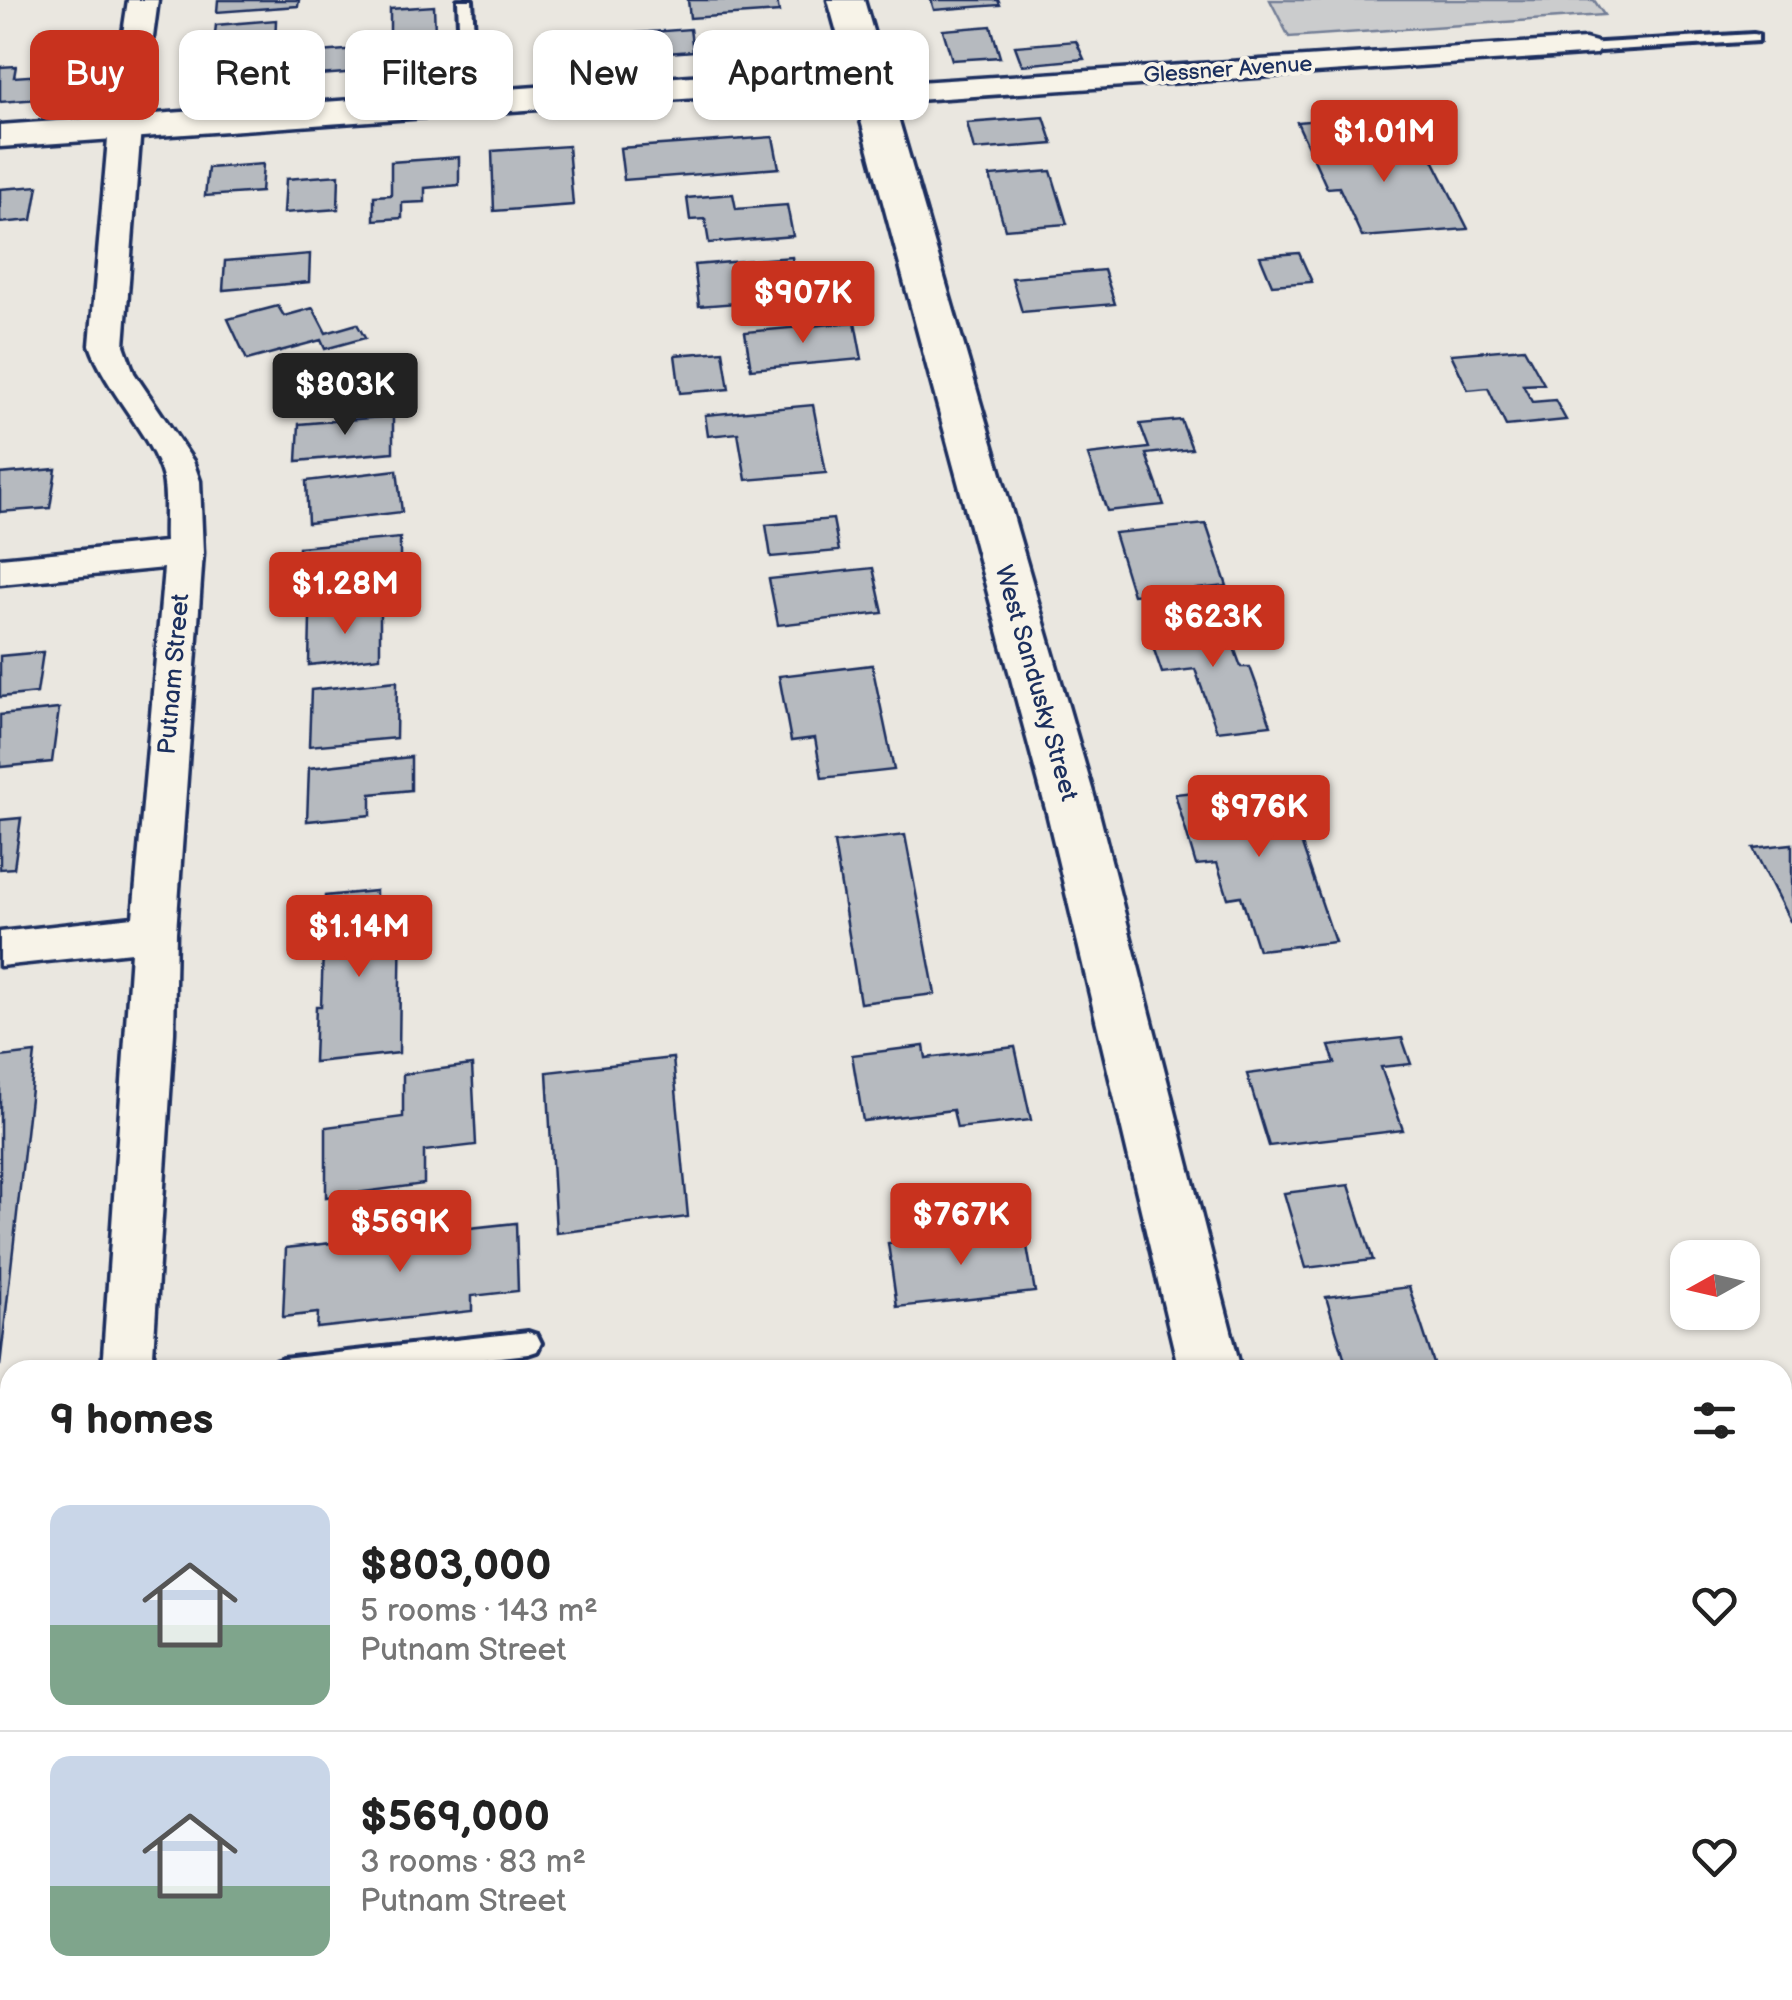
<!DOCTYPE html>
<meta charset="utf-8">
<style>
body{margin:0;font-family:"Balsamiq Sans",sans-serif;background:#f6f6f6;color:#222;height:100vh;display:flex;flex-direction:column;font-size:38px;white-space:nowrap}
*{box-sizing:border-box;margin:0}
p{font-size:32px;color:#767676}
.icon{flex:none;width:55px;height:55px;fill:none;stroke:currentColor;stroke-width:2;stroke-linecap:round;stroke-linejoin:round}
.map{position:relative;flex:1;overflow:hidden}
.sheet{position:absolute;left:0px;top:1360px;width:1792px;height:640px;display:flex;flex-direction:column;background:#fff;border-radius:30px 30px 0 0;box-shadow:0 2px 8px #0004}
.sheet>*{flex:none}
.guide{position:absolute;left:30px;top:30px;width:1000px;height:90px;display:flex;gap:20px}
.needle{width:65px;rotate:262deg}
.buttons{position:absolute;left:1670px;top:1240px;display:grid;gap:20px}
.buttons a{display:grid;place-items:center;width:90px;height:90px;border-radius:20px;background:#fff;box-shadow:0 2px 8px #0004;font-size:50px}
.price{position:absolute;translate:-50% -85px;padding:0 22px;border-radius:10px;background:#c8321e;color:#fff;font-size:32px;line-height:65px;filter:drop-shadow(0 2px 5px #0008)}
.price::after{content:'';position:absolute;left:50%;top:60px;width:30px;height:22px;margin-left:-15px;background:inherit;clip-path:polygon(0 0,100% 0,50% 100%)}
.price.on{background:#222;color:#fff}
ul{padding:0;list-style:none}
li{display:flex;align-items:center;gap:30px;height:250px;padding:0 50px}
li+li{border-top:2px solid #e0e0e0}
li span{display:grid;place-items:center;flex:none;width:280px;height:200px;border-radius:20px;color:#555}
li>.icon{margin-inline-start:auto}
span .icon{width:120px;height:120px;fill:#fffc;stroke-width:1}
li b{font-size:42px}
h2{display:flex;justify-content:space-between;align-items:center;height:120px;padding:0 50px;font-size:42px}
.chip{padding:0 35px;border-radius:20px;background:#fff;box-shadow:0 2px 8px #0004;font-size:35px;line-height:90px}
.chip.on{background:#c8321e;color:#fff}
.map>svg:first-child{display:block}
.green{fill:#cbcccd;stroke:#737e96;stroke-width:2.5}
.building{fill:#b6babf;stroke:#1b2f5e;stroke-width:2.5}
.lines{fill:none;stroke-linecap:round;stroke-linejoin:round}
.service-casing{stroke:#1b2f5e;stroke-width:8}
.minor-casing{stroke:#1b2f5e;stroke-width:7}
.tertiary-casing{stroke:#1b2f5e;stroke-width:7}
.service{fill:#f7f3e8;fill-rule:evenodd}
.minor{fill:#f7f3e8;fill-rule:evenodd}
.tertiary{fill:#f7f3e8;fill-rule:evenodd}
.labels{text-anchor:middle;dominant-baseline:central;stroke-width:8;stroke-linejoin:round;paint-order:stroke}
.far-street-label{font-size:22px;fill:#1b2f5e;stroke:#f7f3e8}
.street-label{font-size:25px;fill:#1b2f5e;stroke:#f7f3e8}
</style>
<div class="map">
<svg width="1792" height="2000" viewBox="0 0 1792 2000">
<rect width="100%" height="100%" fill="#eae7e0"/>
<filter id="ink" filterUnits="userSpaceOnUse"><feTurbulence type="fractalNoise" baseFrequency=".01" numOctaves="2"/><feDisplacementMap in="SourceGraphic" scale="20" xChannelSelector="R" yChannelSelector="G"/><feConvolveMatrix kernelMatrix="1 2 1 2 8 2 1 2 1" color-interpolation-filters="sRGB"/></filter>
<g filter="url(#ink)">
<path class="green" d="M1270,0H1594L1604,15L1289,37Z"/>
<path class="building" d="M218,0H299L298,6L217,12Z
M688,0H777L779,12L690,18Z
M931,0H998L1000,5L934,10Z
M434,6L435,33L390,36V9Z
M276,20L275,45L213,50L216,25Z
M991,26L1000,57L952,60L943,30Z
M690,29L693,51L601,58L598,36Z
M1076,41L1084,59L1022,65L1015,46Z
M358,49V72L306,76L307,53Z
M269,57L267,87L210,91L213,61Z
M16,66L14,77L57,74L52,98L0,102V67Z
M1044,117L1053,144L974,150L967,123Z
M1330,119L1347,154L1427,148L1468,229L1362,237L1339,187L1327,188L1297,122Z
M773,137L779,168L624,180L620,148Z
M568,146L573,205L494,211L492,151Z
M459,157V185L425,188V202L402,203V218L374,220V196L391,195V162Z
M263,164L261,192L205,196L208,168Z
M1051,171L1067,224L1005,229L990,176Z
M339,175L338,209L284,213L286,179Z
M38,186L32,220L0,223V189Z
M733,194L736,209L787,205L793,236L709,243L705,219L690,220L687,198Z
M1299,253L1312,282L1272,285L1260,256Z
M310,254L309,282L223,290L225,261Z
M792,257L799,298L699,306L694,265Z
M1104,270L1115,304L1022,312L1012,278Z
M278,306L284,316L313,308L326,333L357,324L365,338L325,349L321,340L247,360L228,319Z
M855,322L862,359L751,369L745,332Z
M1524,348L1544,384L1523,385L1532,402L1555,400L1566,420L1506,426L1488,388L1468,390L1451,354Z
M723,351L729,389L680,393L675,355Z
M813,405L826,473L746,480L738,433L708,436L705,415Z
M393,416V452L297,461L299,424Z
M1181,420L1192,449L1146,454L1164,505L1107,511L1088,455L1149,448L1140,424Z
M56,469L50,508L0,512V474Z
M397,470L402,512L308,523L306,481Z
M833,519L839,551L771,557L766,525Z
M1206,524L1227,586L1133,595L1114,533Z
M400,538V594L349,599V586L298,590L299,547Z
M873,568L883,613L778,625L769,579Z
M380,610V657L309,665L310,617Z
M1222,614L1241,667H1250L1271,725L1217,731L1195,669L1162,673L1151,641L1170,639L1163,620Z
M43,652L37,693L0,697V656Z
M872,665L894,770L822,778L815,738L791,741L779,676Z
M397,681L396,738L309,746L311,690Z
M59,709L52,762L0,767V715Z
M411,757V790L371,794V815L307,821L309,768Z
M1289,782L1304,826L1296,827L1335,942L1258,950L1241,896L1228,898L1217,863L1196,865L1175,794Z
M21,818L14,868L0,869V820Z
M905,835L935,994L860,1003L834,843Z
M1792,844V921H1790L1753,848Z
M376,891V910L401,907L399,1053L314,1062L316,1006H321L325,896Z
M1402,1038L1411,1064L1381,1067L1403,1130L1269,1146L1247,1074L1335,1063L1329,1046Z
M924,1046L926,1058L1015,1047L1031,1120L957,1128L953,1110L863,1121L852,1055Z
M35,1053L0,1366V1057Z
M673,1058L688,1217L556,1233L547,1072Z
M472,1065L476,1145L424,1151V1184L326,1197V1127L403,1117V1074Z
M1349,1185L1373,1260L1306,1268L1284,1193Z
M516,1223L518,1291L472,1296V1311L317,1328L318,1313L283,1317L286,1248Z
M1024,1229L1035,1292L897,1307L888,1243Z
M1409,1287L1436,1370H1348L1326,1297Z
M1792,1390V1501L1782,1478V1391Z
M10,1733V1851L0,1852V1735Z
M1561,1990H1692L1696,2000H1564Z"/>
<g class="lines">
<defs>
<path id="service" d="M458,0H472L478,103L470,108L462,103Z
M1753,34L1758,35V41L1585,52L1578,48L1585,44Z
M528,1332L537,1335L541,1343L537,1351L528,1354L387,1370H270L274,1362L283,1359Z"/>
<path id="minor" d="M128,0H158L141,127L124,345L134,373L193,461L200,481L203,553L176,932L174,1033L152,1370H102L131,952L0,966V932L133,917L164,568L0,584V558L165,542C164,522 167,498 163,478C152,435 106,392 90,345L109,127Z
M1585,39L1596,42L1600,48L1596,54L872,103L861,100L857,94L861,88L872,85Z
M10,1599V1653L0,1654V1600Z
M1792,1624V1678L1782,1679V1625Z"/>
<path id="tertiary" d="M828,0H864L1099,813L1241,1370H1179L1047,813L852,87L0,147V125L846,65Z
M1321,1990H1395L1397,2000H1323Z"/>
</defs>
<use href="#service" class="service-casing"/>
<use href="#minor" class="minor-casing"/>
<use href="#tertiary" class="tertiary-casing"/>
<use href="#service" class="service"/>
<use href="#minor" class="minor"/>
<use href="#tertiary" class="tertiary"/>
</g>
</g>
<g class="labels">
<g class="far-street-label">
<text transform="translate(1228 70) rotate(-4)">Glessner Avenue</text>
</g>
<g class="street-label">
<text transform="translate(174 674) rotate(-85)">Putnam Street</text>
<text transform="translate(1036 683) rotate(74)">West Sandusky Street</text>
</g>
</g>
</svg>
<div class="buttons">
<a><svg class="needle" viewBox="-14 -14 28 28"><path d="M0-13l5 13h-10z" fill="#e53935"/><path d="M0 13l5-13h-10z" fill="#767676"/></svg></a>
</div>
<b class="price" style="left:1384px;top:185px">$1.01M</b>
<b class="price" style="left:803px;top:346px">$907K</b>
<b class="price on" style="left:345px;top:438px">$803K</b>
<b class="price" style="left:345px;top:637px">$1.28M</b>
<b class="price" style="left:1213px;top:670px">$623K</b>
<b class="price" style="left:1259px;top:860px">$976K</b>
<b class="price" style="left:359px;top:980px">$1.14M</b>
<b class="price" style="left:961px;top:1268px">$767K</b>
<b class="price" style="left:400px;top:1275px">$569K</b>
<div class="guide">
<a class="chip on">Buy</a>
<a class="chip">Rent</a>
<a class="chip">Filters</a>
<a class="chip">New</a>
<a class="chip">Apartment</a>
</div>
<section class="sheet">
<h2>9 homes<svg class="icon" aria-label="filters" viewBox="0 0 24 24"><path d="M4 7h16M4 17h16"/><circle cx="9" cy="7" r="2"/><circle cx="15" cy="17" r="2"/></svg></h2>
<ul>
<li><span style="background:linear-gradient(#c9d6e8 60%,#7fa58c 0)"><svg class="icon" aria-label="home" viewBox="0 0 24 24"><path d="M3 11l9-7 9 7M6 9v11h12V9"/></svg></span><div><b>$803,000</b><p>5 rooms · 143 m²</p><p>Putnam Street</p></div><svg class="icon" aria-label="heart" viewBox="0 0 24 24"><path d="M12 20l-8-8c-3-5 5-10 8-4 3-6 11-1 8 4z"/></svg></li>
<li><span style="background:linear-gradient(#c9d6e8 65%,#7fa58c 0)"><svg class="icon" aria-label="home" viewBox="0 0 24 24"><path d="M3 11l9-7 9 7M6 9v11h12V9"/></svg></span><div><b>$569,000</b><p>3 rooms · 83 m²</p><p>Putnam Street</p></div><svg class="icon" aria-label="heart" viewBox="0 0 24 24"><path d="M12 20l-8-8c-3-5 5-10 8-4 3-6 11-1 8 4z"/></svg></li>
</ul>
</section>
</div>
